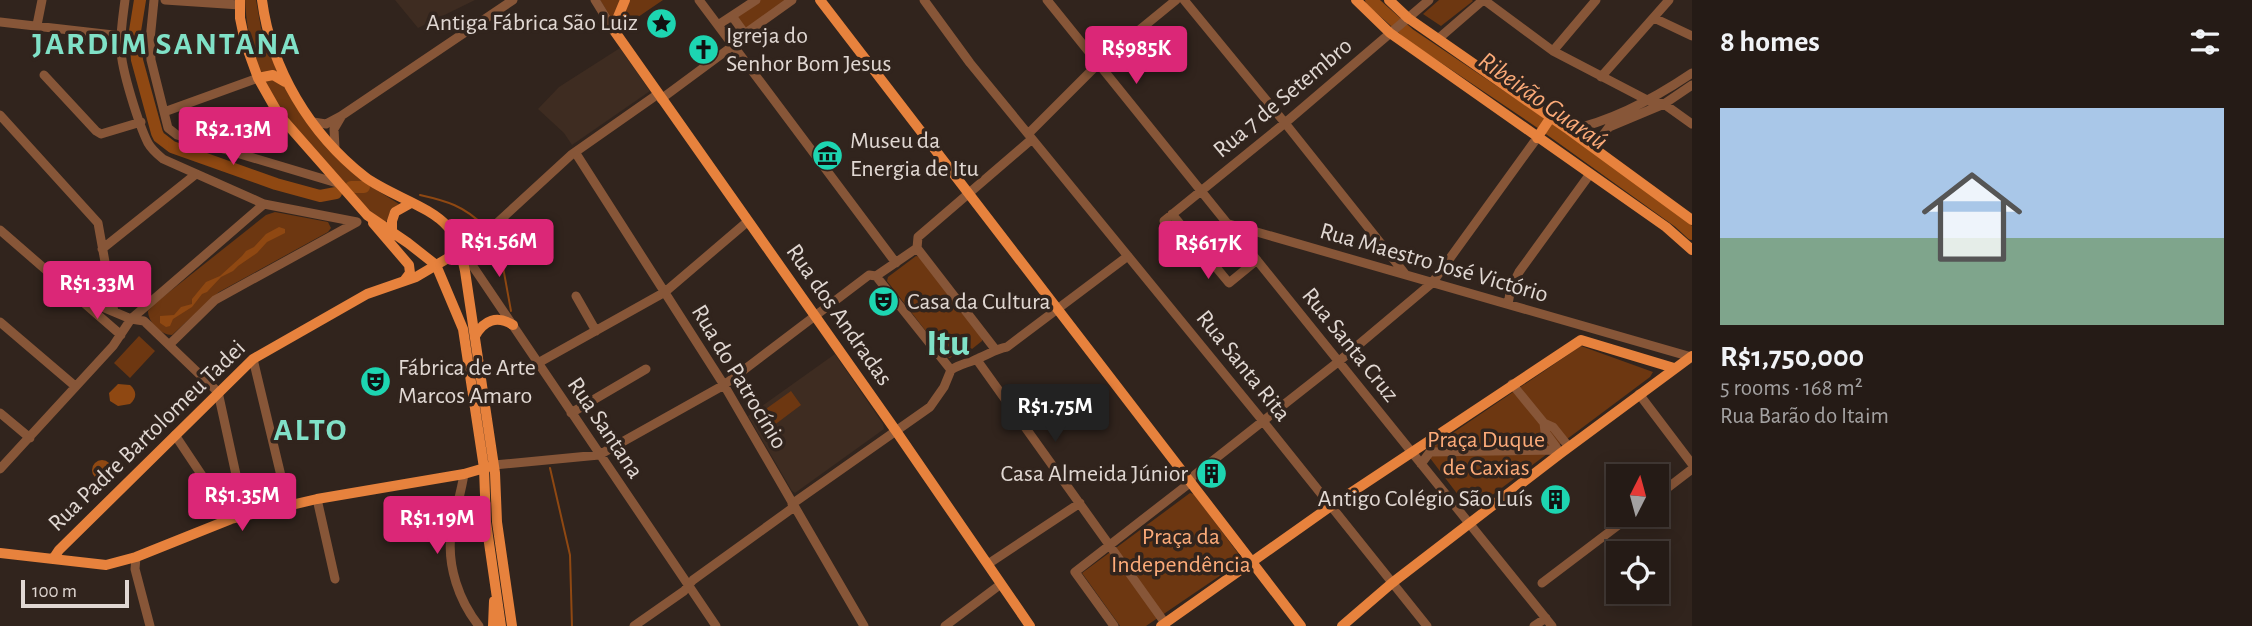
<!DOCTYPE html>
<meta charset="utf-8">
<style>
body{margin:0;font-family:"Alegreya Sans",sans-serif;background:#312823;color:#f1f3f6;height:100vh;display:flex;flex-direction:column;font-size:26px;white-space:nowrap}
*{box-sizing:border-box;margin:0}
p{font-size:23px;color:#a3a1a1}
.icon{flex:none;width:38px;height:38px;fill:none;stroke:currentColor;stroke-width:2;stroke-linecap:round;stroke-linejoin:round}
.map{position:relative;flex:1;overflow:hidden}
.drawer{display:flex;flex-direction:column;background:#251b16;width:560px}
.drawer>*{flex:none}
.needle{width:46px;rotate:6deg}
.controls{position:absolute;left:1606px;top:464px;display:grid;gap:14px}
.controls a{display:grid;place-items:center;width:63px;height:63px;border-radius:0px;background:#251b16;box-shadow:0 4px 18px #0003,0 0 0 2px #423935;font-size:35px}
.scale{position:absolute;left:21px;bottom:18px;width:108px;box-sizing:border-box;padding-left:7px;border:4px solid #e1d8d3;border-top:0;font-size:19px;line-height:24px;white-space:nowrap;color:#e1d8d3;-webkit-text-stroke:5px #31241d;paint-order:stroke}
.price{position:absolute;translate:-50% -60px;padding:0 16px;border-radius:7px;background:#db2777;color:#fff;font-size:23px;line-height:46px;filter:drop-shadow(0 2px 4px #0008)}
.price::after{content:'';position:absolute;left:50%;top:42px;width:21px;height:16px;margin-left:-10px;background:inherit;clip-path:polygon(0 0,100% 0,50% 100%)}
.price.on{background:#222;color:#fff}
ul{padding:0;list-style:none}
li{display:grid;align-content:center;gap:14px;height:371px;padding:0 28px}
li+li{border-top:2px solid #423935}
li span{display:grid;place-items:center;height:217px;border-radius:0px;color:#555}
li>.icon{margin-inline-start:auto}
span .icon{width:126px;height:126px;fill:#fffc;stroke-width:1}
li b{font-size:30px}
h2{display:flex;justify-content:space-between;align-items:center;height:84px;padding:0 28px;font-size:30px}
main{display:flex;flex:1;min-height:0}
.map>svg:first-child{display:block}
.built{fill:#3e2c21}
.green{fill:#6d3711}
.water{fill:#8f4812}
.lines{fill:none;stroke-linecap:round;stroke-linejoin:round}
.stream{stroke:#8f4812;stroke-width:2}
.river{stroke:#8f4812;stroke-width:12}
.minor{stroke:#875638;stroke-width:9}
.major{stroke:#e7823d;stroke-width:10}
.labels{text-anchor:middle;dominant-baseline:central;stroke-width:7;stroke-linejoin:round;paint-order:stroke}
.poi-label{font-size:24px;fill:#e1d8d3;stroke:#31241d;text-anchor:start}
.street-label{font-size:24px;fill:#e1d8d3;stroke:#31241d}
.park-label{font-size:24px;fill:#fcab79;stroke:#31241d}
.water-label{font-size:26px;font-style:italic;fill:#fcab79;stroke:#31241d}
.district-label{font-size:32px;font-weight:bold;letter-spacing:2px;fill:#80e1c7;stroke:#31241d}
.town-label{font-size:38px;font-weight:bold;fill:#80e1c7;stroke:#31241d}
</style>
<main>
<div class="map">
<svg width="1692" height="626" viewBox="0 0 1692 626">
<rect width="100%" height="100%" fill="#31241d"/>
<path class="built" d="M395,0H475L418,28Z
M620,48L650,91L572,145L564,133L538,109L559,87Z
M835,354L883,424L884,429L795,493L792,491L748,416Z"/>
<path class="green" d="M245,0H256L261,28L277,69L362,181L399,204L391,209L386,223C365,209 349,190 332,172C318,156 302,141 289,124C261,90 247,44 245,0Z
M600,0H663L619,30Z
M760,0H787L745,29L737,17Z
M1439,0H1472L1473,1L1441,26L1423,14Z
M275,212L328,222L331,228L328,232L219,292L172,335C161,335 148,322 148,311L154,304L266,215Z
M916,256L921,257L982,338V341L972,349L964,347L950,358L946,357L887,281L888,277Z
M139,336L155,351L130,378L114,363Z
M1581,346L1653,372L1650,377L1475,508H1468L1430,458V452L1435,445Z
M791,391L801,405L773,426L763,411Z
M1190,493L1194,494L1243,560L1146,626H1120L1082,573Z"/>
<path class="water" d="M279,227L285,229V233L267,242L257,253L238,266L233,271L221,277L207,292L202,294L192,307L173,319L170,326L166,327L160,323V316L174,315L181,307L192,304V299L206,282L220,276L242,256L246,251L254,247L266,234Z
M118,384L130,385C137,391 137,398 130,404L118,406L110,401L109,393Z
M92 470a10 10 0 1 1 20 0a10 10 0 1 1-20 0Z"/>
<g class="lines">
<path class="stream" d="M420,195C447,201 464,206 484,226
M494,236L499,245L511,311
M550,468L570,555L572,626"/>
<path class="river" d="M140,0L135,31L137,60L157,133L159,137L172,147L276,184L320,196L336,193
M1371,0L1409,34L1541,123L1679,222L1692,234
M351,187H364"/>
<path class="minor" d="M125,0C123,16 120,33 121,49C121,69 139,125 148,143C152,150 157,154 163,159L264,204L357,222
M154,0L150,40L151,60L168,128L177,135L337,183
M165,0L240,5
M595,0L613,29
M699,0L896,263
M924,0L970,63L1262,420L1427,626
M1047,0L1552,626
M1184,0L1285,123L1406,275
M1484,0L1553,51L1649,101L1664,104L1692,124
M732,16L745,34
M1654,18L1692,36
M0,22L122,36
M37,25L42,0
M718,25L756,0
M1438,39L1483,0
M732,43L792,0
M1553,51L1596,0
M44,75L96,131L101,134L141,122
M1601,77L1669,0
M658,94L571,155L485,234L460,251L472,265L716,626
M661,99L734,45
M164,112L258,78
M0,115L98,223L114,312
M313,122L326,124L341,116L513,0
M1569,130C1613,121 1655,98 1692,73
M1028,134L1099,63L1176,0
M335,148L334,129L341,117
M1598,151L1600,139L1609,127L1664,104L1692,85
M575,152L724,385L864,626
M1172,214L1229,283L1257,260
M1164,221L1285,123L1429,0
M1229,224L1691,357
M0,230L121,335
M917,248L918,237L1032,139
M917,248L995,349
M102,249L196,174
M876,276L951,370
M74,295L131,319L144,321L218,392L245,516
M576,296L596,331
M1508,304L1511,288L1519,272L1590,174
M0,322L75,386
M169,345L215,300L357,222
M253,359L288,505
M977,360L1165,623
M538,363L665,292L747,222
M951,370C960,364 969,363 979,358C989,354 996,349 1007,347L1128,256
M1512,384L1544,423L1553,427L1569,447
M1639,394L1692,464
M0,413L30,438
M571,413L646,369
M1544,423L1545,432L1559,451
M175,435L231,519
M1421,464L1430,452L1558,450
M494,465L599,455L724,385L869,275L876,276L917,248
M0,469L113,346L131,319L264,204
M464,474C461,494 454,514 451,534C447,566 459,601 479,626
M1657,496L1692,469
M317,499L335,579
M792,504L930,407L944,387L951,370
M136,557L135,569L150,626
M988,564L1080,503
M1542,583L1633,514
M634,626L684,591L693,580L794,507
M945,626L1001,584
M1114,626L1075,572L1191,482L1192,477L1338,362L1432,283L1537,138
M1534,626L1546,618"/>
<path class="major" d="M240,0V18L245,42L258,78L279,115L367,215L408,243L436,265L463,329L484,468L486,522L501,626
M262,0C271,69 310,134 365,177C389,195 430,206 448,227C458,239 462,257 465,271L495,473L497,522L512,626
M625,0L613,29L896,431L1030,626
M820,0L1301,626
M1356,0L1390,33L1666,227L1692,250
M1389,0L1408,18L1569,130L1692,220
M258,78L273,75L285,82
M1537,138L1551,117
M373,223L409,265L410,273L404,281
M449,228L466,236L485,234
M392,236V221L395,212L411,203
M475,336C484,320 497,315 513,325
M0,553L106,565L136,557L231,519L317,499L464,474L488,467
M53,559L59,550L253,359L367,294L416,277L460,251
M493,626L494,601
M1161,626L1331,506L1581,340L1674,368
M1342,626L1392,583L1561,453L1692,356"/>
</g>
<defs>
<symbol id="sight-disc" viewBox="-11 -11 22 22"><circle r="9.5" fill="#1dd5b1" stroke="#31241d"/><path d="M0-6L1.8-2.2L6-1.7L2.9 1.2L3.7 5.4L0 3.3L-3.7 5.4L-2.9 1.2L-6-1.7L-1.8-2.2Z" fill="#111"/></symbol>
<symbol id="church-disc" viewBox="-11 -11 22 22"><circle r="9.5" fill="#1dd5b1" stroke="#31241d"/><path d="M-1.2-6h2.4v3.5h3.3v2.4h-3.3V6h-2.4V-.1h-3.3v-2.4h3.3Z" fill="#111"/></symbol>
<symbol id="museum-disc" viewBox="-11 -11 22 22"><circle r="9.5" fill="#1dd5b1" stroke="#31241d"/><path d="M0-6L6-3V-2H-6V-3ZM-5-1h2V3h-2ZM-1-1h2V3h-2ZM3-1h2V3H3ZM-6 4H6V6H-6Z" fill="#111"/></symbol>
<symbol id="theatre-disc" viewBox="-11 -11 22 22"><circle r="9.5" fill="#1dd5b1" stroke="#31241d"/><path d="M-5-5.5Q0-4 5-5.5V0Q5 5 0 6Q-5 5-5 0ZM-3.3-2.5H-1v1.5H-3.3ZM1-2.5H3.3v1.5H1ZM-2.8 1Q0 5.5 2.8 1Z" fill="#111"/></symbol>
<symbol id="building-disc" viewBox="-11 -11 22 22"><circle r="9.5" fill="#1dd5b1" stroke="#31241d"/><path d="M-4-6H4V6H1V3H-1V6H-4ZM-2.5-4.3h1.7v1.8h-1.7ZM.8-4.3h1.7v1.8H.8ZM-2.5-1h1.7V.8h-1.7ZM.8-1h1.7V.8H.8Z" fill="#111"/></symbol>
</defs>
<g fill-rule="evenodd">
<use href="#sight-disc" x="644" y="6" width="35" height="35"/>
<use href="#church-disc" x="686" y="32" width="35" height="35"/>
<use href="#museum-disc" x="810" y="138" width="35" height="35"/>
<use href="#theatre-disc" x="866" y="284" width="35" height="35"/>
<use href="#theatre-disc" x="358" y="364" width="35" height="35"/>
<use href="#building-disc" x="1194" y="456" width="35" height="35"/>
<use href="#building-disc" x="1538" y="482" width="35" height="35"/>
</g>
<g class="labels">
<g class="poi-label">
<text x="638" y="23" text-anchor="end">Antiga Fábrica São Luiz</text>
<text x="726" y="36">Igreja do<tspan x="726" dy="28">Senhor Bom Jesus</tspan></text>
<text x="850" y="141">Museu da<tspan x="850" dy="28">Energia de Itu</tspan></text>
<text x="907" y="302">Casa da Cultura</text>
<text x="398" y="368">Fábrica de Arte<tspan x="398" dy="28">Marcos Amaro</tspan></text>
<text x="1188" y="474" text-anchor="end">Casa Almeida Júnior</text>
<text x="1533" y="499" text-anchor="end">Antigo Colégio São Luís</text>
</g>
<g class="street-label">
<text transform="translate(1283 98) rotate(-40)">Rua 7 de Setembro</text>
<text transform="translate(1434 263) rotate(16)">Rua Maestro José Victório</text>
<text transform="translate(839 315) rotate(55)">Rua dos Andradas</text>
<text transform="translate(1350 345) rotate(51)">Rua Santa Cruz</text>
<text transform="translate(1243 366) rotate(51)">Rua Santa Rita</text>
<text transform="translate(739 377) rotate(59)">Rua do Patrocínio</text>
<text transform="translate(605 428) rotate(56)">Rua Santana</text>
<text transform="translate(147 436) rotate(-44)">Rua Padre Bartolomeu Tadei</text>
</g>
<g class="park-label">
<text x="1486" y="440">Praça Duque<tspan x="1486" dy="28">de Caxias</tspan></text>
<text x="1181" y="537">Praça da<tspan x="1181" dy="28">Independência</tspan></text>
</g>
<g class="water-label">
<text transform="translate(1543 101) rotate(35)">Ribeirão Guaraú</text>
</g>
<g class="district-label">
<text x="167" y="44">JARDIM SANTANA</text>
<text x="311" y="430">ALTO</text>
</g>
<g class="town-label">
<text x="948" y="344">Itu</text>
</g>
</g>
</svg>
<div class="controls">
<a><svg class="needle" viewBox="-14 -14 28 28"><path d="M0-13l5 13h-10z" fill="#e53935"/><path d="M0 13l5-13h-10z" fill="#a3a1a1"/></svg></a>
<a><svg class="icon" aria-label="locate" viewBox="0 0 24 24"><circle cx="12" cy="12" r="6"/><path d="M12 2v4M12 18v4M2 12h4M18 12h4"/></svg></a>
</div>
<div class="scale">100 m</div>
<b class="price" style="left:1136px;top:86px">R$985K</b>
<b class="price" style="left:233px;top:167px">R$2.13M</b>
<b class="price" style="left:499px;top:279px">R$1.56M</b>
<b class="price" style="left:1208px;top:281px">R$617K</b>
<b class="price" style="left:97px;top:321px">R$1.33M</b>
<b class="price on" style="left:1055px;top:444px">R$1.75M</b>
<b class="price" style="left:242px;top:533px">R$1.35M</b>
<b class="price" style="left:437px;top:556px">R$1.19M</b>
</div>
<section class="drawer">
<h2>8 homes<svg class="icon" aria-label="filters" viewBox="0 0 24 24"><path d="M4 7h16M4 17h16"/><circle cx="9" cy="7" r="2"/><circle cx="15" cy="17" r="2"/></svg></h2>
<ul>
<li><span style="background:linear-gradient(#a9c7e8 60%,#7fa58c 0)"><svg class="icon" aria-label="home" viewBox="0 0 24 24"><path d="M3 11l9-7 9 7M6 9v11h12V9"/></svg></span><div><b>R$1,750,000</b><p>5 rooms · 168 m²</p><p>Rua Barão do Itaim</p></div></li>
</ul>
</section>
</main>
